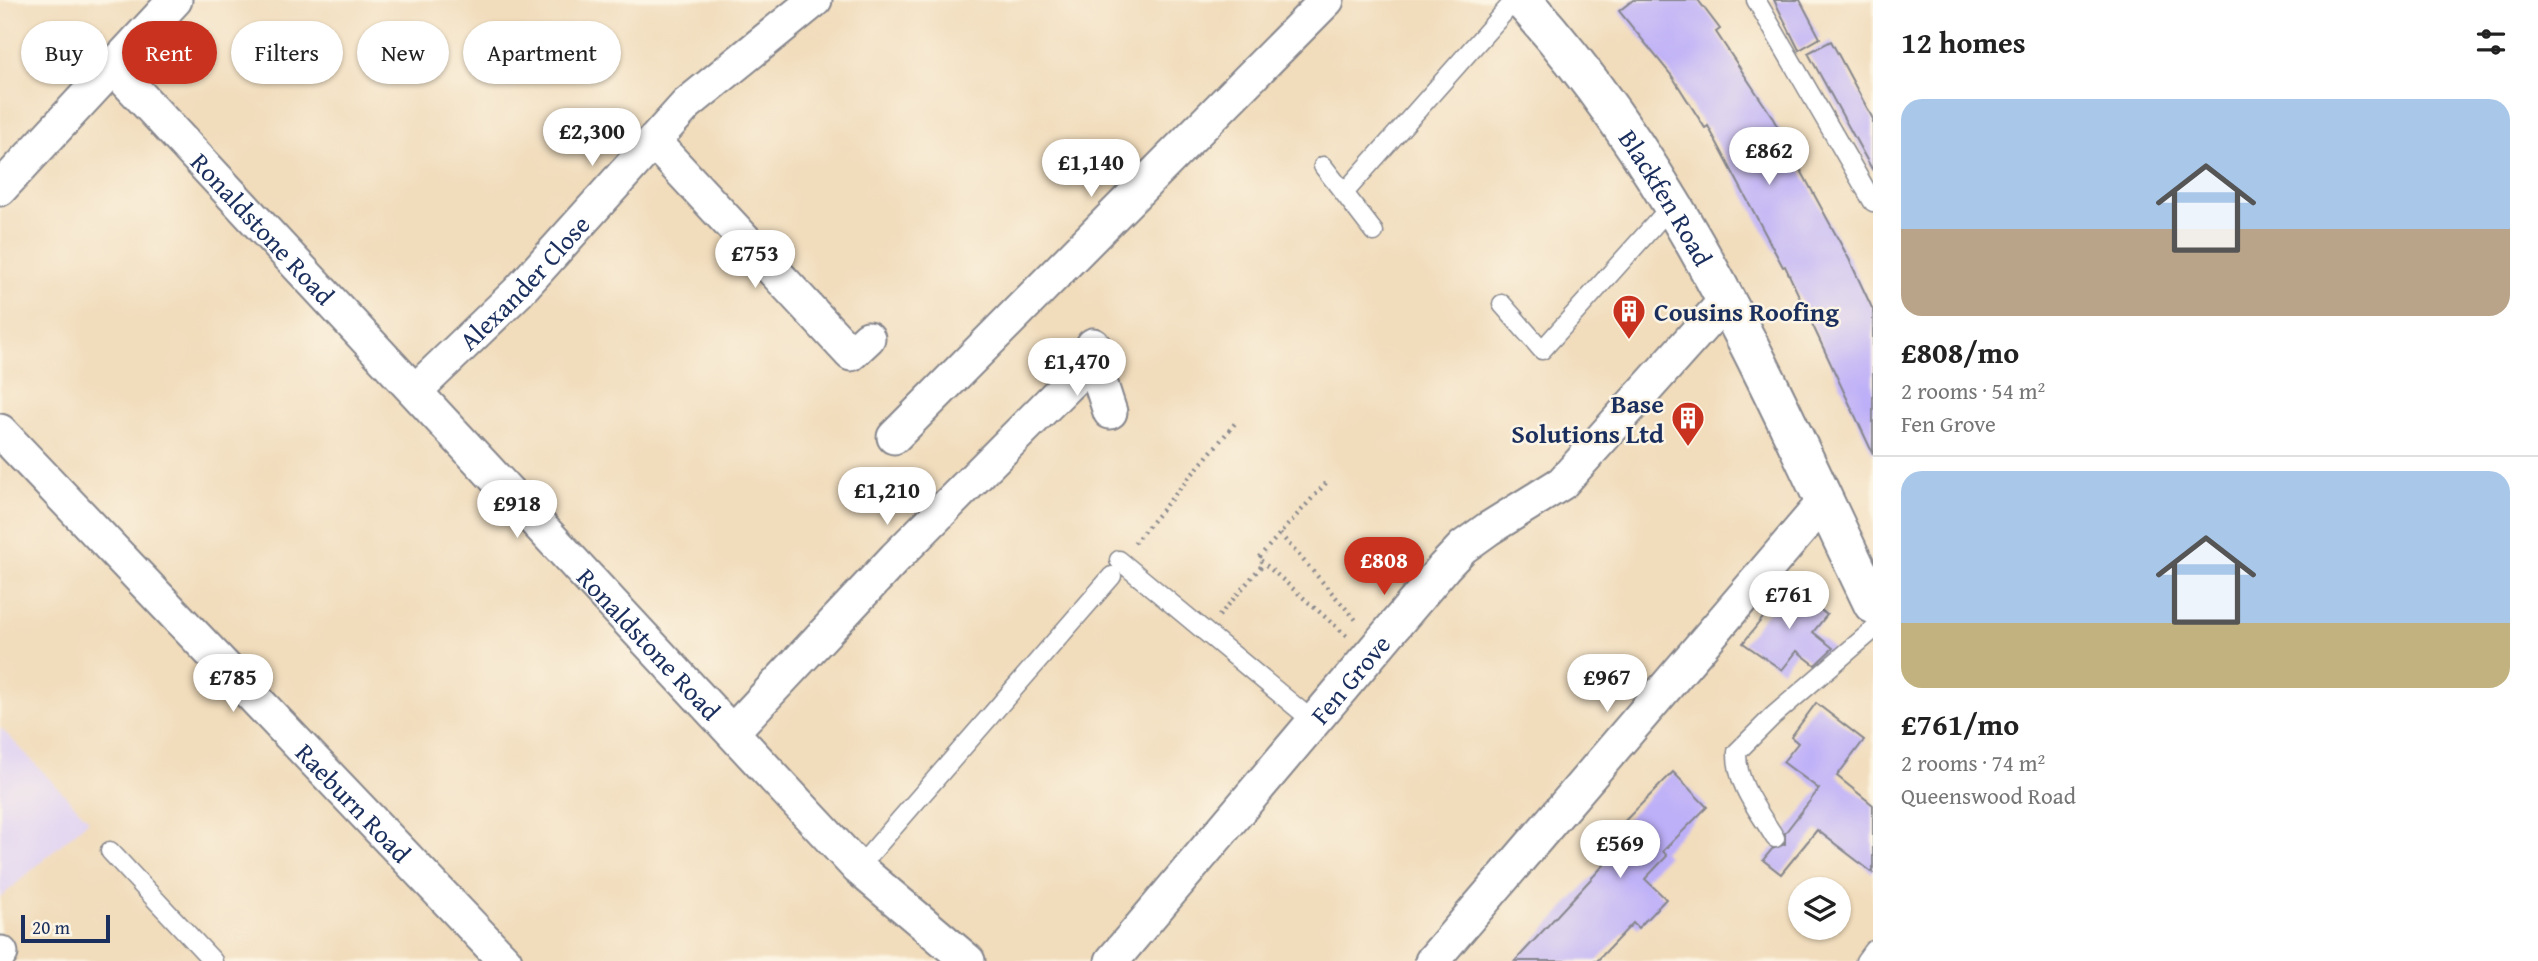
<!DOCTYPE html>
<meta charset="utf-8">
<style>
body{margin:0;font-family:"Gentium Book Plus",serif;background:#f2f2f2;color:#222;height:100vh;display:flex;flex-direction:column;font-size:26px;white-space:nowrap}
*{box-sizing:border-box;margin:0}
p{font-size:23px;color:#767676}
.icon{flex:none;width:38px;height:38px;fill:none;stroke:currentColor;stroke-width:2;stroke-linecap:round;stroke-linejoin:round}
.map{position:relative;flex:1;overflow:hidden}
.details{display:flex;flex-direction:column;background:#fff;width:665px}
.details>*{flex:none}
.guide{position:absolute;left:21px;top:21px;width:665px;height:63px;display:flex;gap:14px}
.controls{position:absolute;left:1788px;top:877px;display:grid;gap:14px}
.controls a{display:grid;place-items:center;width:63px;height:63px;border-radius:50%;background:#fff;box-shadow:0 2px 5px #0004;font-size:35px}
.scale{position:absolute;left:21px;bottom:18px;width:89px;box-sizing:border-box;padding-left:7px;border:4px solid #1b2f5e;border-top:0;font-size:19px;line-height:24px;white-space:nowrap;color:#1b2f5e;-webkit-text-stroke:5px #fcf5e5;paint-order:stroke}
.price{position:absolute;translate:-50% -60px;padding:0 16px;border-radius:24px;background:#fff;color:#222;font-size:23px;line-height:46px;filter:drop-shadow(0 2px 4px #0008)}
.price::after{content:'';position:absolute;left:50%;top:42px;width:21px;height:16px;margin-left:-10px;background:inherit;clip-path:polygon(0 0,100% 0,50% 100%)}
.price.selected{background:#c8321e;color:#fff}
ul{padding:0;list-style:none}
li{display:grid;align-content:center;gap:14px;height:371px;padding:0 28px}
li+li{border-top:2px solid #e0e0e0}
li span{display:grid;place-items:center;height:217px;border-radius:21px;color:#555}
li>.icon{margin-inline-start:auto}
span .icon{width:126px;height:126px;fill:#fffc;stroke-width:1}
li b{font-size:30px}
h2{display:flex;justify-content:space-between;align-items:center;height:84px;padding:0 28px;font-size:30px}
.pill{padding:0 24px;border-radius:32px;background:#fff;box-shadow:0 2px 5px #0004;font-size:24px;line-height:63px}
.pill.selected{background:#c8321e;color:#fff}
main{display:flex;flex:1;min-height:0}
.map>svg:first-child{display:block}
.built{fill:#e1d4f3}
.building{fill:#bdaff8}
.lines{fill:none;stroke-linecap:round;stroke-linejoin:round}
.service-casing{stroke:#86868c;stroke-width:21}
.minor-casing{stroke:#86868c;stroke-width:37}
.primary-casing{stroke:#86868c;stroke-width:42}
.path{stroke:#86868c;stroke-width:4.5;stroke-dasharray:2 5;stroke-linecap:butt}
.service{stroke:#fff;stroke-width:18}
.minor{stroke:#fff;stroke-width:33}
.primary{stroke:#fff;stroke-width:38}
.labels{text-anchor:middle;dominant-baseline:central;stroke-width:5;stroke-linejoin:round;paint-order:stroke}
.street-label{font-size:26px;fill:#1b2f5e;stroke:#fcf5e5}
.poi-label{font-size:26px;font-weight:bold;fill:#1b2f5e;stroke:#fcf5e5;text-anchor:start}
</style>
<main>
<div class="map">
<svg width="1873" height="961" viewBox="0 0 1873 961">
<rect width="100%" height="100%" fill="#fcf5e5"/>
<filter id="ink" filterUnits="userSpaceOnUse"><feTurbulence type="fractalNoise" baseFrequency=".0143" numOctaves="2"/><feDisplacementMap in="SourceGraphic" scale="14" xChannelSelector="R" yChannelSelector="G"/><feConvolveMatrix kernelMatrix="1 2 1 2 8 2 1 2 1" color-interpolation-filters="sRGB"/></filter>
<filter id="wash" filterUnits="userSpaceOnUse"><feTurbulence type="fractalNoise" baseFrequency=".00686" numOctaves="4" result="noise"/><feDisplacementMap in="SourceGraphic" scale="28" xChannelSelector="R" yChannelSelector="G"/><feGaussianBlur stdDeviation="1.57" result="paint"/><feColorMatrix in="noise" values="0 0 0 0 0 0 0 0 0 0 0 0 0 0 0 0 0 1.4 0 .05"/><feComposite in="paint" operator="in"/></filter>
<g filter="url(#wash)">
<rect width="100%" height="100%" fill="#f1dcbb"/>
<path class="built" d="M0,727L89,820L0,898Z"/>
<g id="blocks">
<path class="building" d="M1633,0H1698L1720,29L1716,32L1771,115L1849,259L1873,310V454L1785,266L1783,267L1708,126L1705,128L1672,76L1619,11Z
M1774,0H1800L1820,38L1799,50Z
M1831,41L1873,119V171L1808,53Z
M1789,585L1827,615L1813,632L1833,648L1815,665L1797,651L1782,670L1743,643Z
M1816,703L1864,740L1837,776L1873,805V873L1817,830L1781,874L1763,860L1772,849L1785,844V833L1819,789L1783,762L1798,743L1791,737Z
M1673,772L1707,807L1663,851L1667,856L1645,879L1666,899L1638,928L1633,923L1597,961H1515L1614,854L1603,843Z"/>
</g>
</g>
<g filter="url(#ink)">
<use href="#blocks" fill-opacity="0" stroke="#86868c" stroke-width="2"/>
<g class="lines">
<defs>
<path id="service" d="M1756,0L1873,202
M1323,166L1344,193
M1374,232L1344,193L1515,0
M1502,304L1542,350L1673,204
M1119,560L1314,722
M1775,838C1759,811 1736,785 1737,752L1773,716L1873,630
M110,851L213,961
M858,868L1112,576
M1865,961L1873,950"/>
<g id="minor">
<path id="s1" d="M114,68L858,868L968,961"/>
<path d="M653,141L851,354L868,338"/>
<path d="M0,189L175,0"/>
<path d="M1095,366L1110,412"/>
<path id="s2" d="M415,391L518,292L687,104L815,0"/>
<path id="s3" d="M0,431L505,961"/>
<path d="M894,437L1327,0"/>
<path d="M732,732L895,558L1075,377L1095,366L1093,345"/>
<path d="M0,953H1"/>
<path id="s4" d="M1112,961L1444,567L1463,547L1488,529L1562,483L1726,300"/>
<path d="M1432,961L1824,502"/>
</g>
<g id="primary">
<path id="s5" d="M1522,0C1682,174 1772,394 1873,604"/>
</g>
</defs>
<use href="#service" class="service-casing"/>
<use href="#minor" class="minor-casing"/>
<use href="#primary" class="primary-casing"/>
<path class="path" d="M1326,483L1258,558L1348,637
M1280,534L1357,621
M1134,543L1237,421
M1219,616L1264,563"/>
<use href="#service" class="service"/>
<use href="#minor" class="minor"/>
<use href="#primary" class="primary"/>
</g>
</g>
<defs>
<symbol id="building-pin" viewBox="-11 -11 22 30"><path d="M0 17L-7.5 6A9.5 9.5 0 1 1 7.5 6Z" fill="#c8321e" stroke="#fcf5e5"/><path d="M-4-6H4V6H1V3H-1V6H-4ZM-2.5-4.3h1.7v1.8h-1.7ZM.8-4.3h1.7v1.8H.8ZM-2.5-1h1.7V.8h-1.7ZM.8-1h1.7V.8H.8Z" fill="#fff"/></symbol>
</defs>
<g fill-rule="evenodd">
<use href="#building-pin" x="1610" y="292" width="38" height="52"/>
<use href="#building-pin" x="1669" y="399" width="38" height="52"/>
</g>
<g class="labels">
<g class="street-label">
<text stroke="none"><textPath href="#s5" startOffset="245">Blackfen Road</textPath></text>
<text stroke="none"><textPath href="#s1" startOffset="219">Ronaldstone Road</textPath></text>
<text stroke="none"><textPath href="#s2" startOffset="154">Alexander Close</textPath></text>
<text stroke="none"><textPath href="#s1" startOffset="786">Ronaldstone Road</textPath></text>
<text stroke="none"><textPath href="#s4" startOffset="369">Fen Grove</textPath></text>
<text stroke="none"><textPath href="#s3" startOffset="513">Raeburn Road</textPath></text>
</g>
<g class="poi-label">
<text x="1654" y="311">Cousins Roofing</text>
<text x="1664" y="403" text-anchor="end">Base<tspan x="1664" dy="30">Solutions Ltd</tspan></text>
</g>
</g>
</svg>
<div class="controls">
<a><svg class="icon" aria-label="layers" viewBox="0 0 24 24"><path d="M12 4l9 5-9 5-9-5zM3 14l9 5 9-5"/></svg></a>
</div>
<div class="scale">20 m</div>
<b class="price" style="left:592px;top:168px">£2,300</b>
<b class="price" style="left:1769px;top:187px">£862</b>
<b class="price" style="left:1091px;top:199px">£1,140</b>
<b class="price" style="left:755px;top:290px">£753</b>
<b class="price" style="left:1077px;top:398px">£1,470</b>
<b class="price" style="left:887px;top:527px">£1,210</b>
<b class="price" style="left:517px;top:540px">£918</b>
<b class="price selected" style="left:1384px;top:597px">£808</b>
<b class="price" style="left:1789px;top:631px">£761</b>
<b class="price" style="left:233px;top:714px">£785</b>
<b class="price" style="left:1607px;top:714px">£967</b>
<b class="price" style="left:1620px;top:880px">£569</b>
<div class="guide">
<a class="pill">Buy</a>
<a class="pill selected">Rent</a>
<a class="pill">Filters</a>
<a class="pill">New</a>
<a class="pill">Apartment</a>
</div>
</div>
<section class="details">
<h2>12 homes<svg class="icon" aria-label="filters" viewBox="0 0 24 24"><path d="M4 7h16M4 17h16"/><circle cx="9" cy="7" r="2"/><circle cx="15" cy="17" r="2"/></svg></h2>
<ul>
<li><span style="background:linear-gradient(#a9c7e8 60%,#b9a48a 0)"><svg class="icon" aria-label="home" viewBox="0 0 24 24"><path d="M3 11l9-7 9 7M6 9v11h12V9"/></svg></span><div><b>£808/mo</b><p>2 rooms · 54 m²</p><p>Fen Grove</p></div></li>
<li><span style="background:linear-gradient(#a9c7e8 70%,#c2b280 0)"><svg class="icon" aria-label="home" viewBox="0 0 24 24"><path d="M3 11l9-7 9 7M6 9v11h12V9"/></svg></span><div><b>£761/mo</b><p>2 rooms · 74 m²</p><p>Queenswood Road</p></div></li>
</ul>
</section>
</main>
